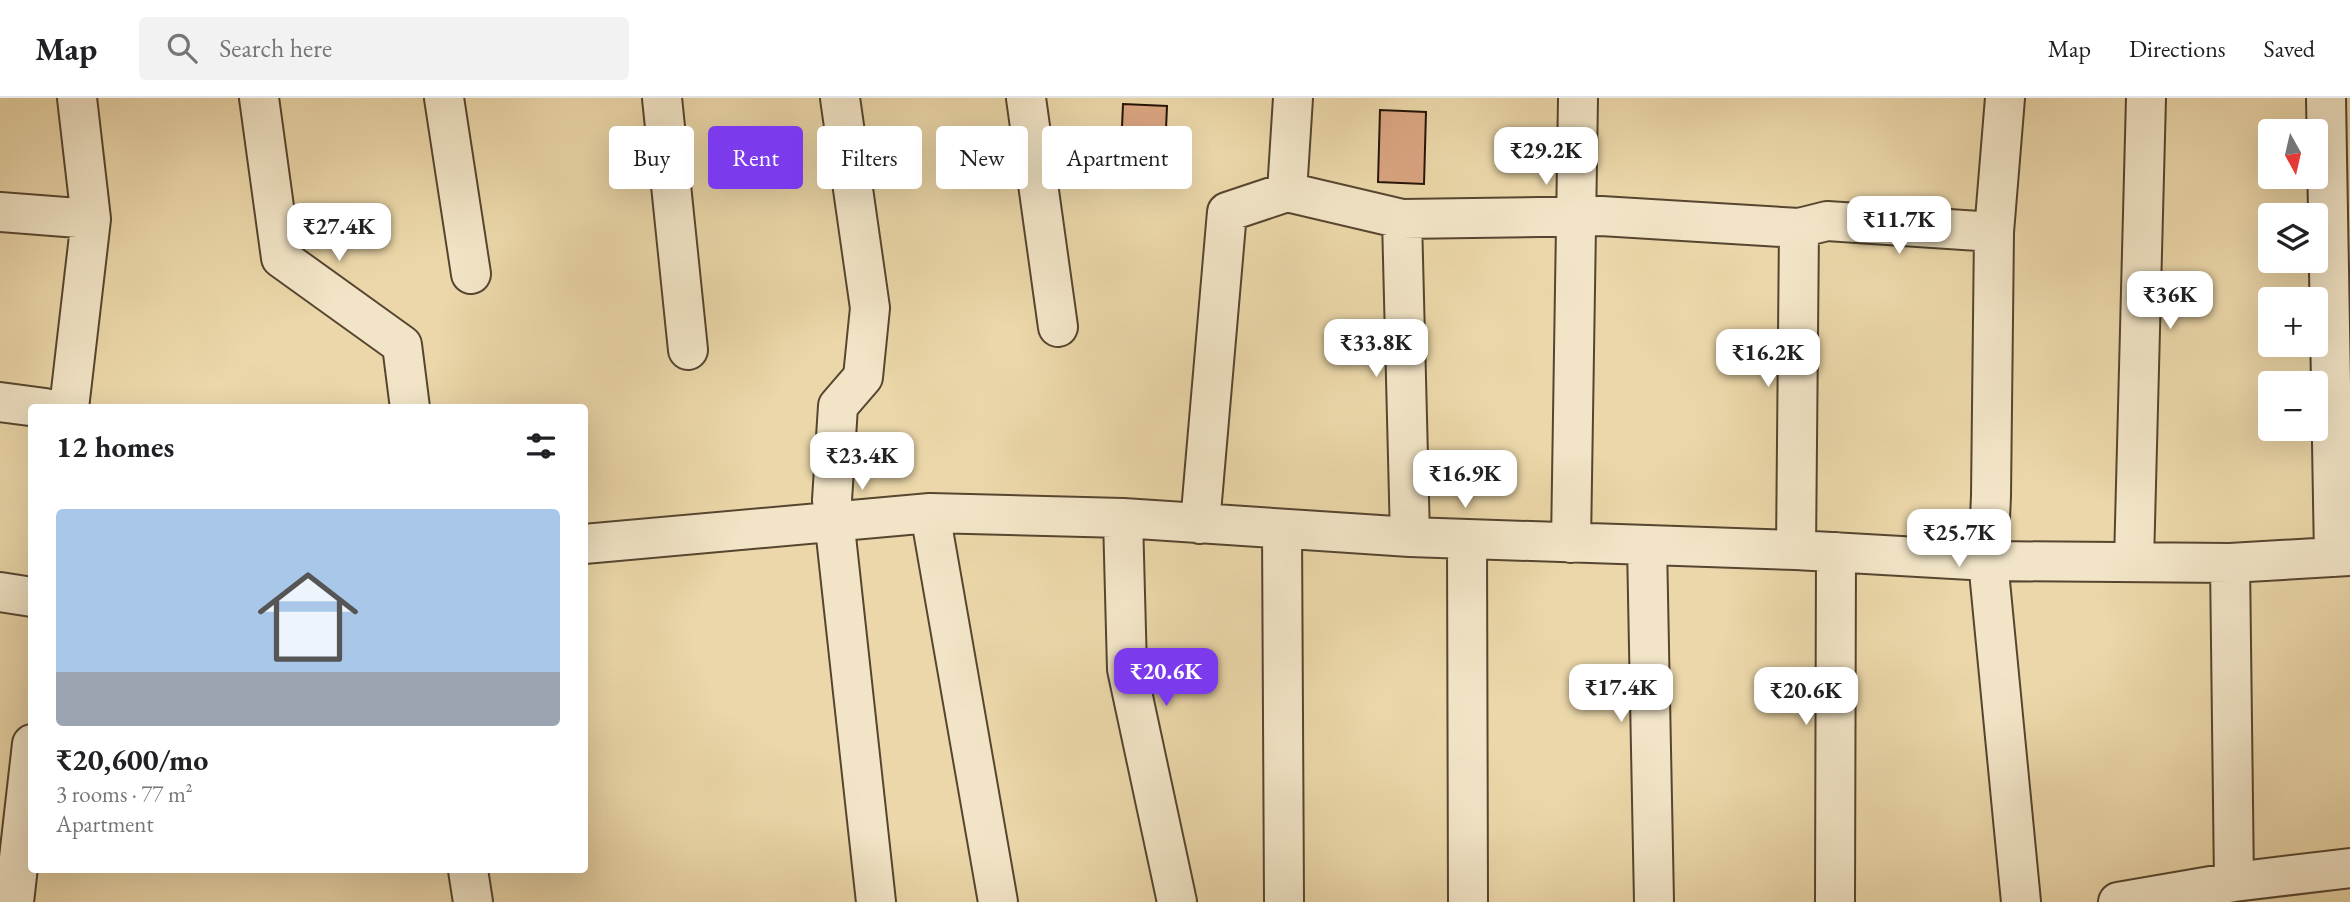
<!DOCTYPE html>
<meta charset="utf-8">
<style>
body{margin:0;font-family:"EB Garamond",serif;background:#f2f2f2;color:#202124;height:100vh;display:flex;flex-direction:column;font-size:26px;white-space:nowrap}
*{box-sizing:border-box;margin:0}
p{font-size:23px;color:#757577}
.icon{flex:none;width:38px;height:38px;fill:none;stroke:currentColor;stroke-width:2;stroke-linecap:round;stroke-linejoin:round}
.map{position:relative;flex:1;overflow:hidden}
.details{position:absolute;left:28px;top:306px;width:560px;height:469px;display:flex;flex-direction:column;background:#fff;border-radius:7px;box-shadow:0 7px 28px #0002}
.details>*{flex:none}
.guide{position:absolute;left:609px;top:28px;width:665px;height:63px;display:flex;gap:14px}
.needle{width:46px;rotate:172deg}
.tools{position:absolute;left:2258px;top:21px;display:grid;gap:14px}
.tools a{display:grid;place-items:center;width:70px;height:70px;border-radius:7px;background:#fff;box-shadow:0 7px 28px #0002;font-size:35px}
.price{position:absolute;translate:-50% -60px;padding:0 16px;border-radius:14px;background:#fff;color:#222;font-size:23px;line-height:46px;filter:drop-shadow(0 2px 4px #0008)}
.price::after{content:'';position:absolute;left:50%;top:42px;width:21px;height:16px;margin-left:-10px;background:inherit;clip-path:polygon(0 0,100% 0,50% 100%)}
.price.on{background:#7c3aed;color:#fff}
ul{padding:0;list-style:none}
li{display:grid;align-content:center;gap:14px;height:371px;padding:0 28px}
li span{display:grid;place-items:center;height:217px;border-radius:7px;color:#555}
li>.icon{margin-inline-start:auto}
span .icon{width:126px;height:126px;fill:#fffc;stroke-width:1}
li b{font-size:30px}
h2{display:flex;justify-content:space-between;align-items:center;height:84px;padding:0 28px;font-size:30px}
.chip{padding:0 24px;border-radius:7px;background:#fff;box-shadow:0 7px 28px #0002;font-size:24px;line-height:63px}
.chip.on{background:#7c3aed;color:#fff}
header{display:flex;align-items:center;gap:42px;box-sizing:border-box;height:98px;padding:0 35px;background:#fff;border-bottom:2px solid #e0e0e0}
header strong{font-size:33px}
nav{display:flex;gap:38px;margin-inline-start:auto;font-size:24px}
.search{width:490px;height:63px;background:#f2f2f2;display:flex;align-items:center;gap:18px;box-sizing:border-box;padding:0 24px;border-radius:7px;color:#757577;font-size:26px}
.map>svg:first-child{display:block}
.building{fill:#daa581;stroke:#251407;stroke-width:2}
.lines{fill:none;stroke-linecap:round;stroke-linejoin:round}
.minor-casing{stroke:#564530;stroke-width:42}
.minor{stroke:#f2e5c7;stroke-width:38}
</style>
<header>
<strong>Map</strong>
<div class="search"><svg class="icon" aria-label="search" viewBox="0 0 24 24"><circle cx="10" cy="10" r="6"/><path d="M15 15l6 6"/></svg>Search here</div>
<nav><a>Map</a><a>Directions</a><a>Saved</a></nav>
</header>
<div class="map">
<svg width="2350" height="804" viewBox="0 0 2350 804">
<rect width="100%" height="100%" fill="#ebd7a9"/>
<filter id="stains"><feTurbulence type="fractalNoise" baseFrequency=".00286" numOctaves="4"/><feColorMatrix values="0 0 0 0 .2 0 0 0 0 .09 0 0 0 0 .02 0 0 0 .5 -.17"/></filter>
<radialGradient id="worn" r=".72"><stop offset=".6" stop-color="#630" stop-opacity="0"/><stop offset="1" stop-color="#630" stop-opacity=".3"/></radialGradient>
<path class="building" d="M1123,6L1167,8L1164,77L1120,75Z
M1380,12L1426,14L1424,86L1378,84Z"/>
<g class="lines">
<defs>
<path id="minor" d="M259,0L281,160L402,247L410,310
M444,0L471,176
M662,0L688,252
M840,0L870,210L863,279L838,308L832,402L876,804
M1026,0L1058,229
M2005,0L1994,134L1991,398L1988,463L2021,804
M2326,0L2334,459
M1287,94L1293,0
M0,114L91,121
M1402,121L1410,439
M0,304L45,310
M69,310L91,121L77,0
M930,415L998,804
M1123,420L1127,571L1177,804
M1200,426L1227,114L1287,94L1402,121L1601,118L1799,130L1827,123L1994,134
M1282,431L1284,804
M1467,442L1468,804
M1571,445L1578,0
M584,446L930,415L1123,420L1410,439L1796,452L1988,463L2230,465L2350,458
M1647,447L1654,804
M1796,452L1799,130
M2134,464L2146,0
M2230,465L2234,784
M0,494L32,499
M468,772L473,804
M14,804L32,646
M1835,804L1836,454
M2118,804L2234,784L2350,770"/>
</defs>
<use href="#minor" class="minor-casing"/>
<use href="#minor" class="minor"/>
</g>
<rect width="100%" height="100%" filter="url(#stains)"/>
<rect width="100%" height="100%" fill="url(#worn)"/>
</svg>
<div class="tools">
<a><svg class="needle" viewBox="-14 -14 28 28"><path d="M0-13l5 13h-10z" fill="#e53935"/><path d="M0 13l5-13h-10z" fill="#757577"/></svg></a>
<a><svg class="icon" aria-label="layers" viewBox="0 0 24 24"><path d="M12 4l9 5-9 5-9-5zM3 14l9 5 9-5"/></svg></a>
<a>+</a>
<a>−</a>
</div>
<b class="price" style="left:1546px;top:89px">₹29.2K</b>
<b class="price" style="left:1899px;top:158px">₹11.7K</b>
<b class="price" style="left:339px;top:165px">₹27.4K</b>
<b class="price" style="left:2170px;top:233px">₹36K</b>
<b class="price" style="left:1376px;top:281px">₹33.8K</b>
<b class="price" style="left:1768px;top:291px">₹16.2K</b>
<b class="price" style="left:862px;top:394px">₹23.4K</b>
<b class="price" style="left:1465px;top:412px">₹16.9K</b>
<b class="price" style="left:1959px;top:471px">₹25.7K</b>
<b class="price on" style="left:1166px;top:610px">₹20.6K</b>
<b class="price" style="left:1621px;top:626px">₹17.4K</b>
<b class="price" style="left:1806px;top:629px">₹20.6K</b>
<div class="guide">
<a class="chip">Buy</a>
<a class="chip on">Rent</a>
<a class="chip">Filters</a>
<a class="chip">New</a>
<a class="chip">Apartment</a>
</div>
<section class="details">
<h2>12 homes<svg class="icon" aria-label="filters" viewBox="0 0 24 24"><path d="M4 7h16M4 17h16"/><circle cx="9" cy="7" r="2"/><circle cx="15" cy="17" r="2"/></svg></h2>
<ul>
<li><span style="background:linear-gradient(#a9c7e8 75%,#9aa5b1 0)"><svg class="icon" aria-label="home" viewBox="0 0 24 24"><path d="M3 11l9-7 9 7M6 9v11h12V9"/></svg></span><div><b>₹20,600/mo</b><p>3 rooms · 77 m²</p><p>Apartment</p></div></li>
</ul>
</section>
</div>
